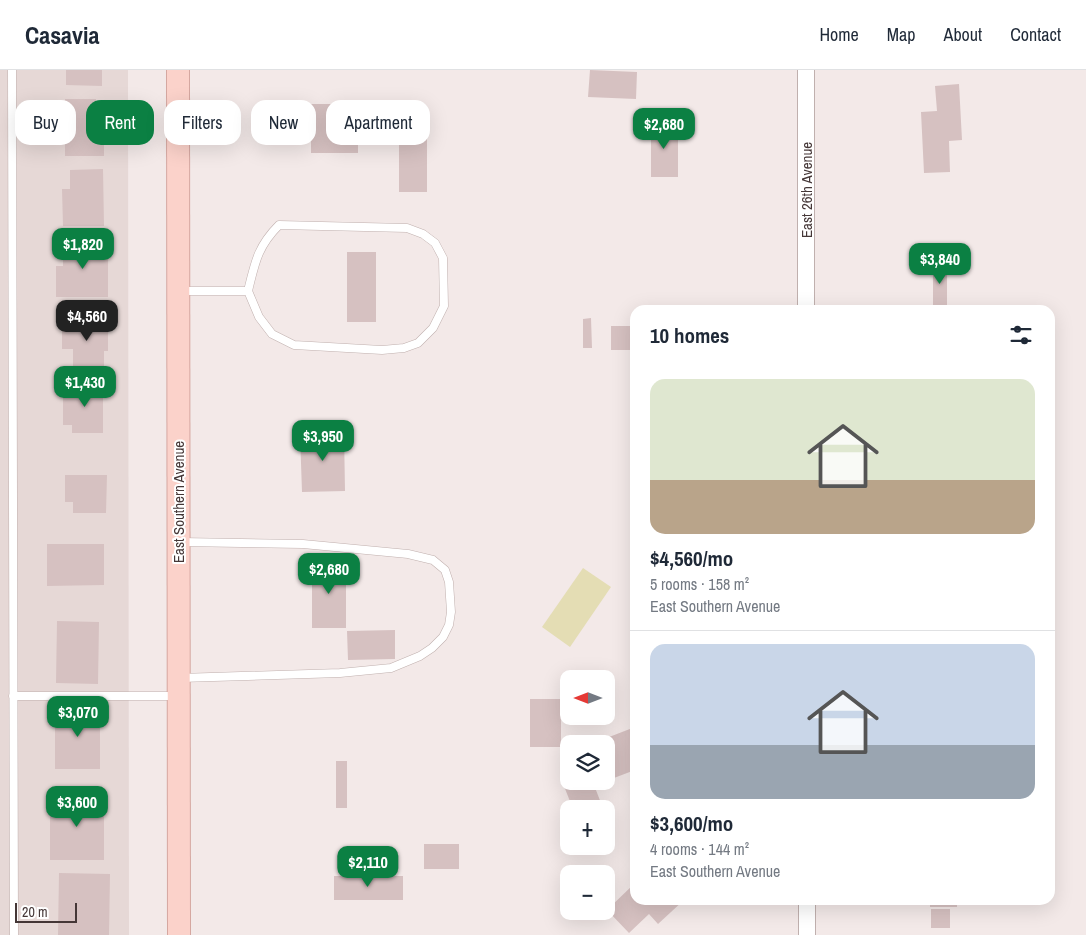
<!DOCTYPE html>
<meta charset="utf-8">
<style>
body{margin:0;font-family:"Archivo Narrow",sans-serif;background:#f6f6f7;color:#1f2937;height:100vh;display:flex;flex-direction:column;font-size:19px;white-space:nowrap}
*{box-sizing:border-box;margin:0}
p{font-size:16px;color:#747a83}
.icon{flex:none;width:28px;height:28px;fill:none;stroke:currentColor;stroke-width:2;stroke-linecap:round;stroke-linejoin:round}
.map{position:relative;flex:1;overflow:hidden}
.panel{position:absolute;left:630px;top:235px;width:425px;height:600px;display:flex;flex-direction:column;background:#fff;border-radius:15px;box-shadow:0 5px 20px #0002}
.panel>*{flex:none}
.guide{position:absolute;left:15px;top:30px;width:475px;height:45px;display:flex;gap:10px}
.needle{width:32px;rotate:270deg}
.tools{position:absolute;left:560px;top:600px;display:grid;gap:10px}
.tools a{display:grid;place-items:center;width:55px;height:55px;border-radius:10px;background:#fff;box-shadow:0 5px 20px #0002;font-size:25px}
.scale{position:absolute;left:15px;bottom:12px;width:62px;box-sizing:border-box;padding-left:5px;border:2px solid #453737;border-top:0;font-size:14px;line-height:18px;white-space:nowrap;color:#453737;-webkit-text-stroke:4px #fff;paint-order:stroke}
.price{position:absolute;translate:-50% -42px;padding:0 11px;border-radius:10px;background:#0b8043;color:#fff;font-size:16px;line-height:32px;filter:drop-shadow(0 1px 2px #0008)}
.price::after{content:'';position:absolute;left:50%;top:30px;width:15px;height:11px;margin-left:-8px;background:inherit;clip-path:polygon(0 0,100% 0,50% 100%)}
.price.current{background:#222;color:#fff}
ul{padding:0;list-style:none}
li{display:grid;align-content:center;gap:10px;height:265px;padding:0 20px}
li+li{border-top:1px solid #e0e1e3}
li span{display:grid;place-items:center;height:155px;border-radius:15px;color:#555}
li>.icon{margin-inline-start:auto}
span .icon{width:90px;height:90px;fill:#fffc;stroke-width:1}
li b{font-size:21px}
h2{display:flex;justify-content:space-between;align-items:center;height:60px;padding:0 20px;font-size:21px}
.pill{padding:0 18px;border-radius:15px;background:#fff;box-shadow:0 5px 20px #0002;font-size:18px;line-height:45px}
.pill.current{background:#0b8043;color:#fff}
header{display:flex;align-items:center;gap:30px;box-sizing:border-box;height:70px;padding:0 25px;background:#fff;border-bottom:1px solid #e0e1e3}
header strong{font-size:24px}
nav{display:flex;gap:28px;margin-inline-start:auto;font-size:18px}
.map>svg:first-child{display:block}
.residential{fill:#e6d8d6}
.green{fill:#e4ddb4}
.building{fill:#d6c1c1}
.lines{fill:none;stroke-linecap:round;stroke-linejoin:round}
.service-casing{stroke:#c0b0ae;stroke-width:9}
.minor-casing{stroke:#c0b0ae;stroke-width:18}
.secondary-casing{stroke:#d5a7a0;stroke-width:24}
.service{stroke:#fff;stroke-width:8}
.minor{stroke:#fff;stroke-width:16}
.secondary{stroke:#fbd2ca;stroke-width:22}
.labels{text-anchor:middle;dominant-baseline:central;stroke-width:4;stroke-linejoin:round;paint-order:stroke}
.street-label{font-size:15px;fill:#453737;stroke:#fff}
</style>
<header>
<strong>Casavia</strong>
<nav><a>Home</a><a>Map</a><a>About</a><a>Contact</a></nav>
</header>
<div class="map">
<svg width="1086" height="865" viewBox="0 0 1086 865">
<rect width="100%" height="100%" fill="#f3e9e8"/>
<path class="residential" d="M0,0H128L129,865H0Z"/>
<path class="green" d="M583,498L611,517L570,577L542,557Z"/>
<path class="building" d="M66,0H102V16L66,15Z
M590,0L637,2L636,29L588,27Z
M959,14L962,70L949,71L950,102L924,103L921,42L937,41L935,16Z
M65,29H96V47H104V86H65V72H56V47H65Z
M311,34H358V83H311Z
M651,52H678V107H651Z
M399,62H427V122H399Z
M103,99L104,156H63L62,119H70V100Z
M63,171H108V227H56V196H63Z
M347,182H376V252H347Z
M933,189H947V240H933Z
M57,238H70V251H56Z
M72,246H104V262H108V281H104V299H73V279H62V260H72Z
M591,248L592,278H583V249Z
M611,256H635V280H611Z
M72,313H103V363H72V355H63V327H71Z
M344,362L345,421L302,422L300,364Z
M65,405H107L106,443H73V432H65Z
M47,474H104V515L47,516Z
M312,492H346V558H312Z
M57,551L99,552L98,614L56,613Z
M395,560V589L348,590L347,561Z
M530,629H561V677H530Z
M55,638H100V699H55Z
M635,657V700L606,711V674H591Z
M336,691H347V738H336Z
M569,709V711H604L594,715L601,733L587,739H573L562,711Z
M50,725H104V790H50Z
M424,774H459V799H424Z
M59,803L110,804L109,865H58Z
M334,806H403V830H334Z
M635,813V830H684L658,854L649,844L629,863L607,840Z
M930,830H957V837H930Z
M931,839H950V858H931Z"/>
<g class="lines">
<defs>
<path id="service" d="M12,0L14,865
M180,221H248L259,247L272,264L294,275L382,280L404,278L418,273L433,258L444,236L443,188L435,173L423,164L407,158L279,155C258,176 255,192 248,221
M180,608L340,603L391,598L420,586L432,578L443,567L449,555L451,542L449,512L445,500L433,490L408,484L303,474L181,472
M13,626H176"/>
<path id="minor" d="M806,0V240
M807,830V865"/>
<path id="secondary" d="M178,0L179,865"/>
</defs>
<use href="#service" class="service-casing"/>
<use href="#minor" class="minor-casing"/>
<use href="#secondary" class="secondary-casing"/>
<use href="#service" class="service"/>
<use href="#minor" class="minor"/>
<use href="#secondary" class="secondary"/>
</g>
<g class="labels">
<g class="street-label">
<text transform="translate(806 120) rotate(-90)">East 26th Avenue</text>
<text transform="translate(178 432) rotate(-90)">East Southern Avenue</text>
</g>
</g>
</svg>
<div class="tools">
<a><svg class="needle" viewBox="-14 -14 28 28"><path d="M0-13l5 13h-10z" fill="#e53935"/><path d="M0 13l5-13h-10z" fill="#747a83"/></svg></a>
<a><svg class="icon" aria-label="layers" viewBox="0 0 24 24"><path d="M12 4l9 5-9 5-9-5zM3 14l9 5 9-5"/></svg></a>
<a>+</a>
<a>−</a>
</div>
<div class="scale">20 m</div>
<b class="price" style="left:664px;top:80px">$2,680</b>
<b class="price" style="left:83px;top:200px">$1,820</b>
<b class="price" style="left:940px;top:215px">$3,840</b>
<b class="price current" style="left:87px;top:272px">$4,560</b>
<b class="price" style="left:85px;top:338px">$1,430</b>
<b class="price" style="left:323px;top:392px">$3,950</b>
<b class="price" style="left:329px;top:525px">$2,680</b>
<b class="price" style="left:78px;top:668px">$3,070</b>
<b class="price" style="left:77px;top:758px">$3,600</b>
<b class="price" style="left:368px;top:818px">$2,110</b>
<div class="guide">
<a class="pill">Buy</a>
<a class="pill current">Rent</a>
<a class="pill">Filters</a>
<a class="pill">New</a>
<a class="pill">Apartment</a>
</div>
<section class="panel">
<h2>10 homes<svg class="icon" aria-label="filters" viewBox="0 0 24 24"><path d="M4 7h16M4 17h16"/><circle cx="9" cy="7" r="2"/><circle cx="15" cy="17" r="2"/></svg></h2>
<ul>
<li><span style="background:linear-gradient(#dfe7d0 65%,#b9a48a 0)"><svg class="icon" aria-label="home" viewBox="0 0 24 24"><path d="M3 11l9-7 9 7M6 9v11h12V9"/></svg></span><div><b>$4,560/mo</b><p>5 rooms · 158 m²</p><p>East Southern Avenue</p></div></li>
<li><span style="background:linear-gradient(#c9d6e8 65%,#9aa5b1 0)"><svg class="icon" aria-label="home" viewBox="0 0 24 24"><path d="M3 11l9-7 9 7M6 9v11h12V9"/></svg></span><div><b>$3,600/mo</b><p>4 rooms · 144 m²</p><p>East Southern Avenue</p></div></li>
</ul>
</section>
</div>
